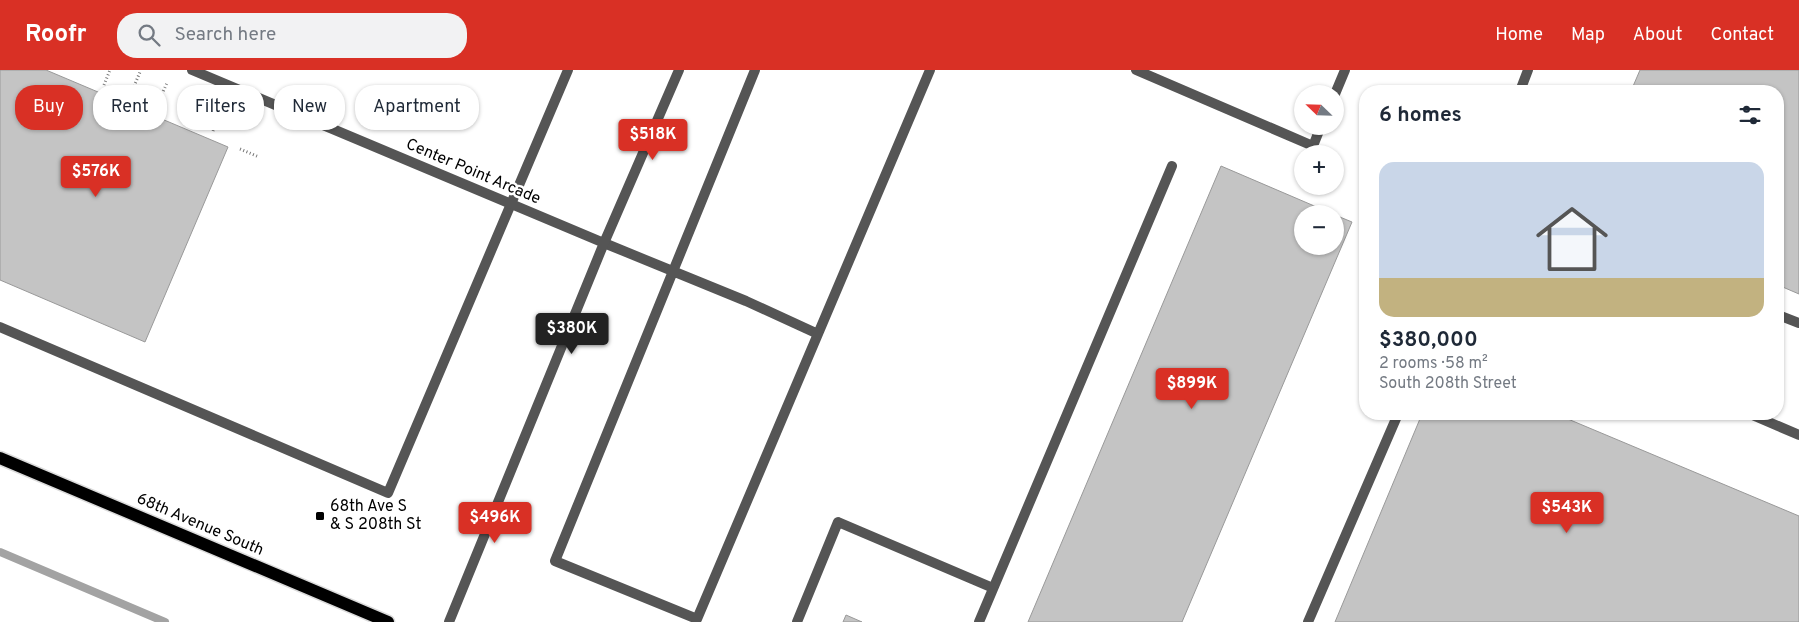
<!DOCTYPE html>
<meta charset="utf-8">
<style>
body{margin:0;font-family:Overpass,sans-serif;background:#f2f2f3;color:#1f2937;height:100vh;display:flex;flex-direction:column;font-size:19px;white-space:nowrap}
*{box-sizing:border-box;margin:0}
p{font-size:16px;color:#747a83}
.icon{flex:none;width:28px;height:28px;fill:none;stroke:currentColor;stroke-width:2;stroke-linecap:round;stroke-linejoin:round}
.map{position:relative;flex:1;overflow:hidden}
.panel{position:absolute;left:1359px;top:15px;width:425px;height:335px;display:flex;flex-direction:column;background:#fff;border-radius:20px;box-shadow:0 1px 4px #0004}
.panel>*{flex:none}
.hud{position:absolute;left:15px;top:15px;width:475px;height:45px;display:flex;gap:10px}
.needle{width:32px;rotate:293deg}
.buttons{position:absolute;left:1294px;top:15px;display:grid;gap:10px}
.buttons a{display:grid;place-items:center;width:50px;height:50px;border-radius:50%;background:#fff;box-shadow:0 1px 4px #0004;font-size:25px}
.price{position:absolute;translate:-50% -42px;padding:0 11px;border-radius:5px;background:#d93025;color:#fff;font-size:16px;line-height:32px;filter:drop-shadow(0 1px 2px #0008)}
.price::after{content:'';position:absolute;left:50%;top:30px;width:15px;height:11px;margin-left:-8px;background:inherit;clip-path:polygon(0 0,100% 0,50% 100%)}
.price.current{background:#222;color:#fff}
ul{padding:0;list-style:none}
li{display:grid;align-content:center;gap:10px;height:265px;padding:0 20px}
li span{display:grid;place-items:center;height:155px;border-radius:15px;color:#555}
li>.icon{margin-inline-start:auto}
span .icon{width:90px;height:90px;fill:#fffc;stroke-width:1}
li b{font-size:21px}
h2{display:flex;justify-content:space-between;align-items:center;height:60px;padding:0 20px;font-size:21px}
.chip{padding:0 18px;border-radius:20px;background:#fff;box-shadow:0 1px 4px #0004;font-size:18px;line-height:45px}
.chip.current{background:#d93025;color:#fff}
header{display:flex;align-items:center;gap:30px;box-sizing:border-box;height:70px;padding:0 25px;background:#d93025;color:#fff}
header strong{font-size:24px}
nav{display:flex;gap:28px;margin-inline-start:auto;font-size:18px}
.search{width:350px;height:45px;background:#f2f2f3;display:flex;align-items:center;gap:12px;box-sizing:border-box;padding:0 18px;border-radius:20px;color:#747a83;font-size:19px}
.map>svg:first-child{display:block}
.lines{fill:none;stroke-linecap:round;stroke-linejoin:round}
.stream{stroke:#a3a3a3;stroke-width:8}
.building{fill:#c4c4c4;stroke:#999}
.primary-casing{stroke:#dbdbdb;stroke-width:15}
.path{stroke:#777;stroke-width:3;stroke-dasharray:1 2.5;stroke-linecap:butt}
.lane{stroke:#555;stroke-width:10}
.street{stroke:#555;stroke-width:10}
.primary{stroke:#000;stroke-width:12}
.poi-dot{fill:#000;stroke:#fff;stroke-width:2}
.labels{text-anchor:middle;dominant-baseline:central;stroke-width:5;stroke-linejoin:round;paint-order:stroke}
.street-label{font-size:16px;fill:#000;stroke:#fff}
.poi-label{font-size:16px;fill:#000;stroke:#fff;text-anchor:start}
</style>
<header>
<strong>Roofr</strong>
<div class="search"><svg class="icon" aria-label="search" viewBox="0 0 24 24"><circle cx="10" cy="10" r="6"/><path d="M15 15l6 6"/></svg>Search here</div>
<nav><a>Home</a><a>Map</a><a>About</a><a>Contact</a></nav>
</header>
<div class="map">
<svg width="1799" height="552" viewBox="0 0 1799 552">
<rect width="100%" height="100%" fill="#fff"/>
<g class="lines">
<path class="stream" d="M0,482L165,552"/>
</g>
<path class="building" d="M0,0H46L228,77L145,272L0,210Z
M1640,0H1799V224L1778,215V21H1631Z
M1221,96L1333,144H1302V176H1335V145L1352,152L1182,552H1028Z
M1422,344H1556L1799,446V552H1335Z
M846,545L862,552H843Z"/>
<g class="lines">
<defs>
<path id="primary" d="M0,388L388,552"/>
</defs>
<use href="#primary" class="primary-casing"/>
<path class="path" d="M104,15L110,0
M130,26L140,2
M156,37L167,13
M185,49L195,27
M213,61L223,37
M240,79L259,87"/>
<path class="lane" d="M755,0L555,491L697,549L930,0
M1136,0L1313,76L1321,56
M1520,21L1528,0
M1335,24L1345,0
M604,173L746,231L818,264
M1778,245L1799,253
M0,257L388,423L568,0
M1750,344L1799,365
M797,552L838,452L993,518
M979,552L1172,96
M1308,552L1398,344"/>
<path class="street" d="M192,0L604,173
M449,552L604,173L679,0"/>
<use href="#primary" class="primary"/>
</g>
<rect class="poi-dot" x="315" y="441" width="10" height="10" rx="2.5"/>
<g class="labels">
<g class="street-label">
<text transform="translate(473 102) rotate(23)">Center Point Arcade</text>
<text transform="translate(200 455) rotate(23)">68th Avenue South</text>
</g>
<g class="poi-label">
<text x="330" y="437">68th Ave S<tspan x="330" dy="18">&amp; S 208th St</tspan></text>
</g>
</g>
</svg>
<div class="buttons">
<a><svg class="needle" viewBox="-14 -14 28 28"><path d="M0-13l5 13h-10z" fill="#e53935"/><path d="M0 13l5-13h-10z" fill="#747a83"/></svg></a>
<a>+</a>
<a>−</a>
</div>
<b class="price" style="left:653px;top:91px">$518K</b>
<b class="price" style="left:96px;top:128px">$576K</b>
<b class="price current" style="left:572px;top:285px">$380K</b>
<b class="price" style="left:1192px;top:340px">$899K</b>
<b class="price" style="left:1567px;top:464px">$543K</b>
<b class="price" style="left:495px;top:474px">$496K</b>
<div class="hud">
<a class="chip current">Buy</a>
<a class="chip">Rent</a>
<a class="chip">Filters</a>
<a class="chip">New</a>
<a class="chip">Apartment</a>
</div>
<section class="panel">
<h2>6 homes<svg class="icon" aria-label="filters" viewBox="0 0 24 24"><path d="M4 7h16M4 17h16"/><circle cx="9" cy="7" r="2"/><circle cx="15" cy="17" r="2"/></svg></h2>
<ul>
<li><span style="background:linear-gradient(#c9d6e8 75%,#c2b280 0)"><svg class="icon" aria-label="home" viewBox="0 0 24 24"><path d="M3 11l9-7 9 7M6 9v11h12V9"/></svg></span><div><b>$380,000</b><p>2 rooms · 58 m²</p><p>South 208th Street</p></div></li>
</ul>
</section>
</div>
